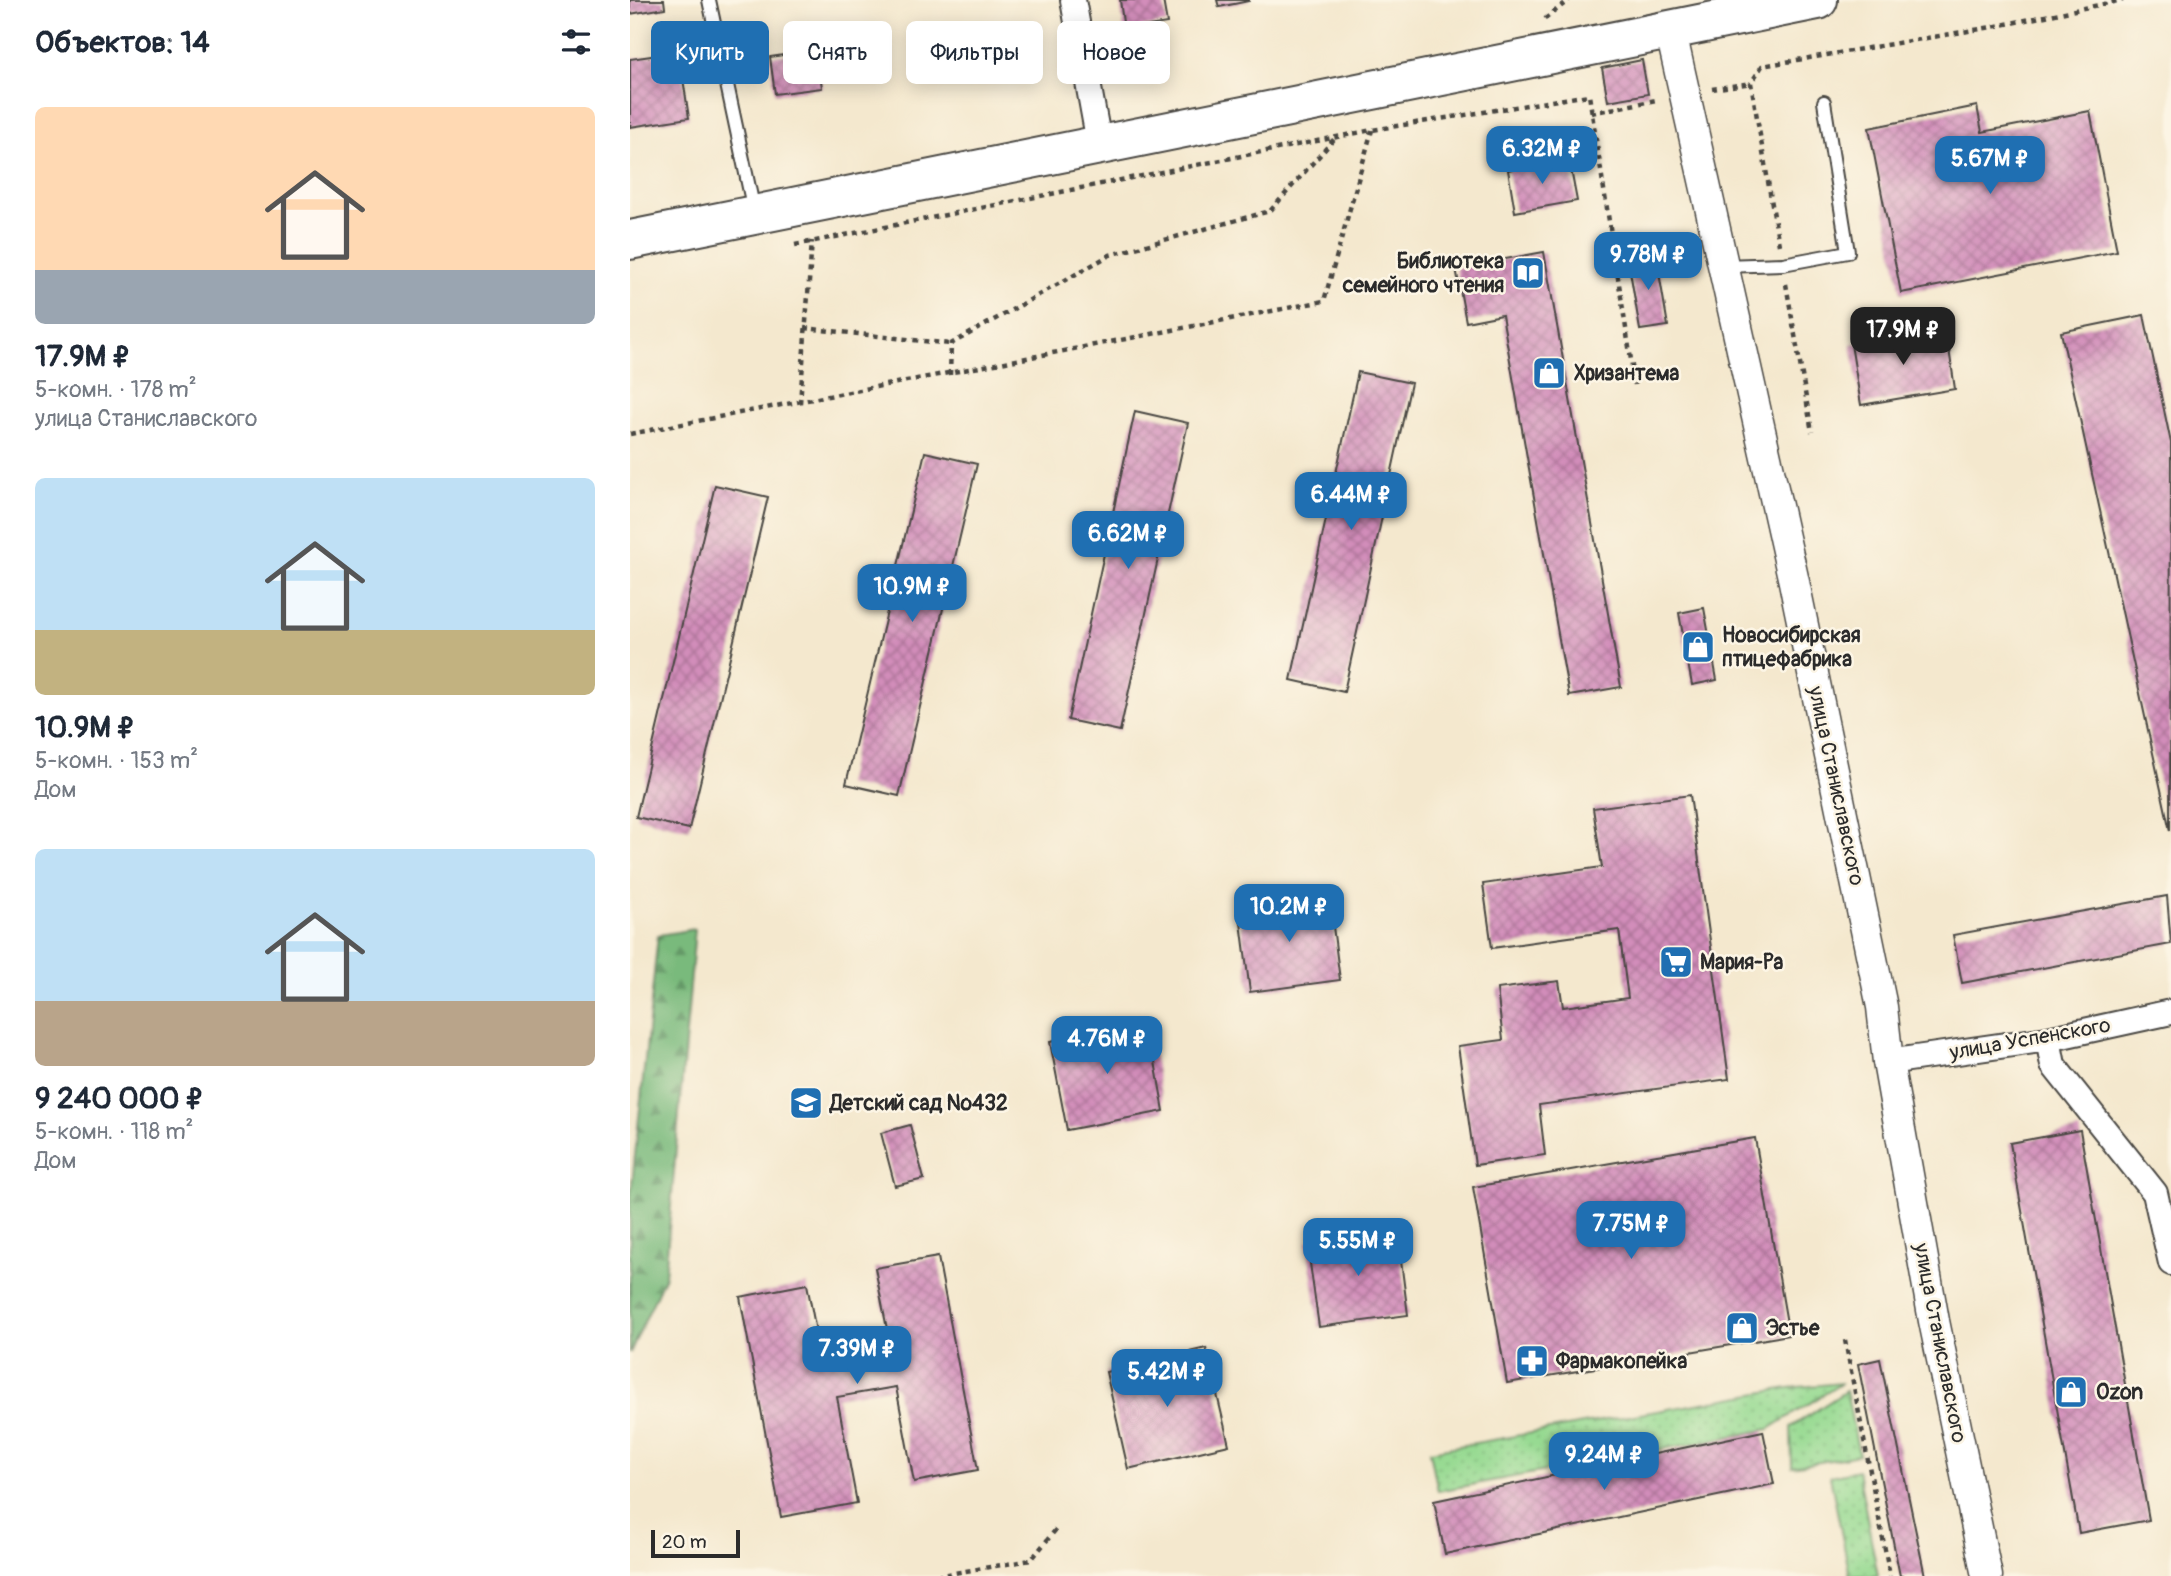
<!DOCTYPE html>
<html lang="ru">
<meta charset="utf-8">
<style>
body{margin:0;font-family:Pangolin,sans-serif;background:#f2f2f3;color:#1f2937;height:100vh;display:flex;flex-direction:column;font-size:26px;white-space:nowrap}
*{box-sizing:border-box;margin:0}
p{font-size:23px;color:#747a83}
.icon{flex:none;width:38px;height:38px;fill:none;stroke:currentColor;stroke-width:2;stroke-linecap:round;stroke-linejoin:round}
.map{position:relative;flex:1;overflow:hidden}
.side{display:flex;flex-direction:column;background:#fff;width:630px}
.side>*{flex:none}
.top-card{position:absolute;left:21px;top:21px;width:665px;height:63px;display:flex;gap:14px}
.scale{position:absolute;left:21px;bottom:18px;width:89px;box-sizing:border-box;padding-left:7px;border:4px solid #2b2b2b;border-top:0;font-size:19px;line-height:24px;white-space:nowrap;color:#2b2b2b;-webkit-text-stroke:5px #fcf5e5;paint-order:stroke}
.price{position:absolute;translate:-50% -60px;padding:0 16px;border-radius:14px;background:#1f6fb2;color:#fff;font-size:23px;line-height:46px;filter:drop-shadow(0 2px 4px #0008)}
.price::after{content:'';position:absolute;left:50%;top:42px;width:21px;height:16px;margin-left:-10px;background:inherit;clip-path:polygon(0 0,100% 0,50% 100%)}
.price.current{background:#222;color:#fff}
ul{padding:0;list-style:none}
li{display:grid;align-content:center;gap:14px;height:371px;padding:0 35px}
li span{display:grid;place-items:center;height:217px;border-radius:10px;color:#555}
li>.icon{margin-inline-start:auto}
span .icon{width:126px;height:126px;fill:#fffc;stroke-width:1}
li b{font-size:30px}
h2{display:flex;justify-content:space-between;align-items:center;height:84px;padding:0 35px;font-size:30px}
.chip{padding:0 24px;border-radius:10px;background:#fff;box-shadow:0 4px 18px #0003;font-size:24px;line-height:63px}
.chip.current{background:#1f6fb2;color:#fff}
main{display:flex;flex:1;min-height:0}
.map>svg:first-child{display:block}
.grass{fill:url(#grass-dots);stroke:#61825e;stroke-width:2}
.forest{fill:url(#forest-firs);stroke:#527254;stroke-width:2}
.building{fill:url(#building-cross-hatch)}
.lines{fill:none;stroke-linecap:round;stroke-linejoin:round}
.service-casing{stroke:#494743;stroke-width:16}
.minor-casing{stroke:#494743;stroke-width:28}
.tertiary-casing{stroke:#494743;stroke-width:33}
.primary-casing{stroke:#494743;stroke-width:42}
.path{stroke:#494743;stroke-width:4.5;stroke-dasharray:5 5;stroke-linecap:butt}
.service{stroke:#fff;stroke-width:12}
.minor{stroke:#fff;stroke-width:24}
.tertiary{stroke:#fff;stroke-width:30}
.primary{stroke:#fff;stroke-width:38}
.labels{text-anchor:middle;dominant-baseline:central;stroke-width:5;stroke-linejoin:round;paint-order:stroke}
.poi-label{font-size:21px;font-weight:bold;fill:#2b2b2b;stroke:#fcf5e5;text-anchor:start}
.street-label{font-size:21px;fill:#2b2b2b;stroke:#fcf5e5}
</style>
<main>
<section class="side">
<h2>Объектов: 14<svg class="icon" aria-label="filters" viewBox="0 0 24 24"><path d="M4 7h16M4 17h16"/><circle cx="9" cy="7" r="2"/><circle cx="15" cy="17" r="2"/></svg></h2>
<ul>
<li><span style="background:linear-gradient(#ffd9b3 75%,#9aa5b1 0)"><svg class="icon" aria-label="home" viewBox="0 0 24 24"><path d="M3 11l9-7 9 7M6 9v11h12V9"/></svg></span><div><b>17.9M ₽</b><p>5-комн. · 178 m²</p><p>улица Станиславского</p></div></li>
<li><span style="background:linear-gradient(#bfe0f5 70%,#c2b280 0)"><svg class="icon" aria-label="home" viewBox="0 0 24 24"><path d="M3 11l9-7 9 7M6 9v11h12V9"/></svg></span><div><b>10.9M ₽</b><p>5-комн. · 153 m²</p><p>Дом</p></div></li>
<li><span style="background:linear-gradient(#bfe0f5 70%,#b9a48a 0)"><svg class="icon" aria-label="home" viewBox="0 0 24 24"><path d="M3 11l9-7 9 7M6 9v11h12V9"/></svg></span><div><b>9 240 000 ₽</b><p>5-комн. · 118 m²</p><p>Дом</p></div></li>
</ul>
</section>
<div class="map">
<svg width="1541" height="1576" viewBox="0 0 1541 1576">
<defs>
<pattern id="grass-dots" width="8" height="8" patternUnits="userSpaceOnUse" patternTransform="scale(1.75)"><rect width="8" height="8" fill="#97da92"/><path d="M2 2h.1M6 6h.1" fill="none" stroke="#82bb7e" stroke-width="1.8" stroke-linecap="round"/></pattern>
<pattern id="forest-firs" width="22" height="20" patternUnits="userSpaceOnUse" patternTransform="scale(1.75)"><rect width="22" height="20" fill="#79ba7c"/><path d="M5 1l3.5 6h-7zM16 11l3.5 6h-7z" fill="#639766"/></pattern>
<pattern id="building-cross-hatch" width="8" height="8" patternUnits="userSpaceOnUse" patternTransform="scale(1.75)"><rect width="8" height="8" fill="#d28dba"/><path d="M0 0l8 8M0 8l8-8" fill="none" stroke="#ab7397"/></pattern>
</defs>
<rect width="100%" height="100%" fill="#fcf5e5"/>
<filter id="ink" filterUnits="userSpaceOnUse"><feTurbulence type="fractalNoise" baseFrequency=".0143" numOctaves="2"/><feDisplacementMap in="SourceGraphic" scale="14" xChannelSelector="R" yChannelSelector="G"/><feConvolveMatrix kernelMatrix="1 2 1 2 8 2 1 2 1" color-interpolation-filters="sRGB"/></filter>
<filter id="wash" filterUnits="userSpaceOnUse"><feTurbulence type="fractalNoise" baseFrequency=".00686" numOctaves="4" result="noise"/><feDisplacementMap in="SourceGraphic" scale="28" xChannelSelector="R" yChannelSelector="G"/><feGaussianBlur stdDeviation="1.57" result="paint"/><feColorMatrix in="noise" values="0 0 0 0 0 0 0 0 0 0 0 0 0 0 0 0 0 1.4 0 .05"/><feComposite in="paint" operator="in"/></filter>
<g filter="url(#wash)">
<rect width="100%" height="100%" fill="#f4e8ce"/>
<path class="grass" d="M1212,1383L1139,1429L808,1491L800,1451L1158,1388Z
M1216,1391L1229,1455L1162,1467L1161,1427Z
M1228,1470L1248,1576H1220L1200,1476Z"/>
<path class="forest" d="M65,929L35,1276L0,1353V1203L28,935Z"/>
<g id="blocks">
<path class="building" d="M0,0H34L35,8L0,14Z
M490,0H533L537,23L494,30Z
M587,0H619V1L589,7Z
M187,50L192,88L145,94L140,57Z
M49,52L59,118L0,127V59Z
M1012,60L1018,94L978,101L972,68Z
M1347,106L1352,132L1460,111L1487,251L1271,293L1239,128Z
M939,159L947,201L885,212L878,170Z
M914,252L991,687L939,696L872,315L836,322L826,268Z
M1026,255L1038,326L1010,330L998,259Z
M1514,315L1541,443L1540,831L1431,332Z
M1316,329L1325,389L1231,405L1221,344Z
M728,372L781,383L714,692L661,680Z
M505,411L558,423L490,731L438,720Z
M295,452L347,464L269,796L216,784Z
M85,485L138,497L59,829L6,817Z
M1074,608L1087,680L1062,685L1049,613Z
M1060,795L1099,1079L909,1105L915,1155L845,1165L828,1046L873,1040L867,989L929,981L933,1007L998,998L989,930L862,948L853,884L972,867L963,808Z
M699,896L710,980L620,992L609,907Z
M1537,896L1541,944L1332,983L1323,935Z
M518,1023L534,1111L437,1130L420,1042Z
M280,1125L294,1179L265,1186L251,1133Z
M1450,1130L1519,1520L1449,1533L1380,1143Z
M1125,1138L1159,1335L877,1383L843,1187Z
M767,1230L778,1315L689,1327L677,1242Z
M308,1257L348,1470L284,1482L266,1387L207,1397L227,1503L151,1517L110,1297L177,1284L189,1347L258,1334L245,1268Z
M576,1348L599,1445L498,1469L476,1372Z
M1250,1359L1295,1576H1270L1228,1364Z
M1133,1431L1144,1484L815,1554L804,1501Z"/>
</g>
</g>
<g filter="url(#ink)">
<use href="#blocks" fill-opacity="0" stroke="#494743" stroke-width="2"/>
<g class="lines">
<defs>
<path id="service" d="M79,0L124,211
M1093,266L1153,264L1218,252L1194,102"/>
<path id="minor" d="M443,0L469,143
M1418,1039L1423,1065L1525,1193L1541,1263
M1258,1062L1418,1039L1541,1012"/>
<path id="tertiary" d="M1040,28L1164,582L1252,1007L1258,1062L1304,1321L1357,1576"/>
<path id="primary" d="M0,240L1188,0"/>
</defs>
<use href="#service" class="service-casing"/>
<use href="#minor" class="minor-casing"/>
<use href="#tertiary" class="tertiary-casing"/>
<use href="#primary" class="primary-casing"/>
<path class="path" d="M915,19L939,0
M1082,89L1121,83
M961,113L1026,100
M165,245L742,130L959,95L1005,385
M1149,245L1121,83L1132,66L1362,27L1493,0
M1156,284L1182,432
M174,328L321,344
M320,375L321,344L480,255L640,211L706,137
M170,403L182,241
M0,434L694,301L742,130
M1215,1340L1260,1576
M306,1576L401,1560L427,1528"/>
<use href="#service" class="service"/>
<use href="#minor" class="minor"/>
<use href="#tertiary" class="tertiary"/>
<use href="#primary" class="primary"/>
</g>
</g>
<defs>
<symbol id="library-square" viewBox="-11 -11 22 22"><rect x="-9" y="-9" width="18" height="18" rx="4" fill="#1f6fb2" stroke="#fcf5e5"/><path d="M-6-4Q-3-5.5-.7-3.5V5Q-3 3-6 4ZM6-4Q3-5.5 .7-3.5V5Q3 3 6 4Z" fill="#fff"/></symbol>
<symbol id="shop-square" viewBox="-11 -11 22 22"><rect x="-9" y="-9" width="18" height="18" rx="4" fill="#1f6fb2" stroke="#fcf5e5"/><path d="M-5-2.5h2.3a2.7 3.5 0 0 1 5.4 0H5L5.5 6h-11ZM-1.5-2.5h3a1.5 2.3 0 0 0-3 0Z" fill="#fff"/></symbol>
<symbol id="supermarket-square" viewBox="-11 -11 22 22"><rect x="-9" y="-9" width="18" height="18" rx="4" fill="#1f6fb2" stroke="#fcf5e5"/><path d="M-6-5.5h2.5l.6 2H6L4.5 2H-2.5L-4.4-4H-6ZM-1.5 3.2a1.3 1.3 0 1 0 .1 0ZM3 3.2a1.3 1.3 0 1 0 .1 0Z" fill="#fff"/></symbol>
<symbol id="school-square" viewBox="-11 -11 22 22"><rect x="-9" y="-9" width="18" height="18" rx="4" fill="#1f6fb2" stroke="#fcf5e5"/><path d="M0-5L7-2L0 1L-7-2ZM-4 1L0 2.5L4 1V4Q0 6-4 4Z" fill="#fff"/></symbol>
<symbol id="pharmacy-square" viewBox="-11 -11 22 22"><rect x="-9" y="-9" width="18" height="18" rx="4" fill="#1f6fb2" stroke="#fcf5e5"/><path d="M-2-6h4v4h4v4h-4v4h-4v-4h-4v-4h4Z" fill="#fff"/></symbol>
</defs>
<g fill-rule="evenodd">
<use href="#library-square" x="879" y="254" width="38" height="38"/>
<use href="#shop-square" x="900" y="354" width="38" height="38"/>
<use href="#shop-square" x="1049" y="628" width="38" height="38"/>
<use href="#supermarket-square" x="1027" y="943" width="38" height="38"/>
<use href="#school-square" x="157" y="1084" width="38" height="38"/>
<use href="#shop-square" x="1093" y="1309" width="38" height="38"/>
<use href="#pharmacy-square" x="883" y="1342" width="38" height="38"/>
<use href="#shop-square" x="1422" y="1373" width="38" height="38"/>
</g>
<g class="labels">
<g class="poi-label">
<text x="874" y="261" text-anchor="end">Библиотека<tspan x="874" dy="24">семейного чтения</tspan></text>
<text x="944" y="373">Хризантема</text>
<text x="1092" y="635">Новосибирская<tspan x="1092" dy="24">птицефабрика</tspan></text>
<text x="1070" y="962">Мария-Ра</text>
<text x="200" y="1103">Детский сад №432</text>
<text x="1136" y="1328">Эстье</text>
<text x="926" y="1361">Фармакопейка</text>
<text x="1466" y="1392">Ozon</text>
</g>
<g class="street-label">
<text transform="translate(1206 786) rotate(78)">улица Станиславского</text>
<text transform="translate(1400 1039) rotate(-10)">улица Успенского</text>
<text transform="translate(1310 1343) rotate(79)">улица Станиславского</text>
</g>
</g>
</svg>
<div class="scale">20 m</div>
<b class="price" style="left:912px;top:186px">6.32M ₽</b>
<b class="price" style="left:1360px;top:196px">5.67M ₽</b>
<b class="price" style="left:1018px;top:292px">9.78M ₽</b>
<b class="price current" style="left:1273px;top:367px">17.9M ₽</b>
<b class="price" style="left:721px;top:532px">6.44M ₽</b>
<b class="price" style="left:498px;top:571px">6.62M ₽</b>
<b class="price" style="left:282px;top:624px">10.9M ₽</b>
<b class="price" style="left:659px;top:944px">10.2M ₽</b>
<b class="price" style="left:477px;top:1076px">4.76M ₽</b>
<b class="price" style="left:1001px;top:1261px">7.75M ₽</b>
<b class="price" style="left:728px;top:1278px">5.55M ₽</b>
<b class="price" style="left:227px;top:1386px">7.39M ₽</b>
<b class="price" style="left:537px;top:1409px">5.42M ₽</b>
<b class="price" style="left:974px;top:1492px">9.24M ₽</b>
<div class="top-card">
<a class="chip current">Купить</a>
<a class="chip">Снять</a>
<a class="chip">Фильтры</a>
<a class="chip">Новое</a>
</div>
</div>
</main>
